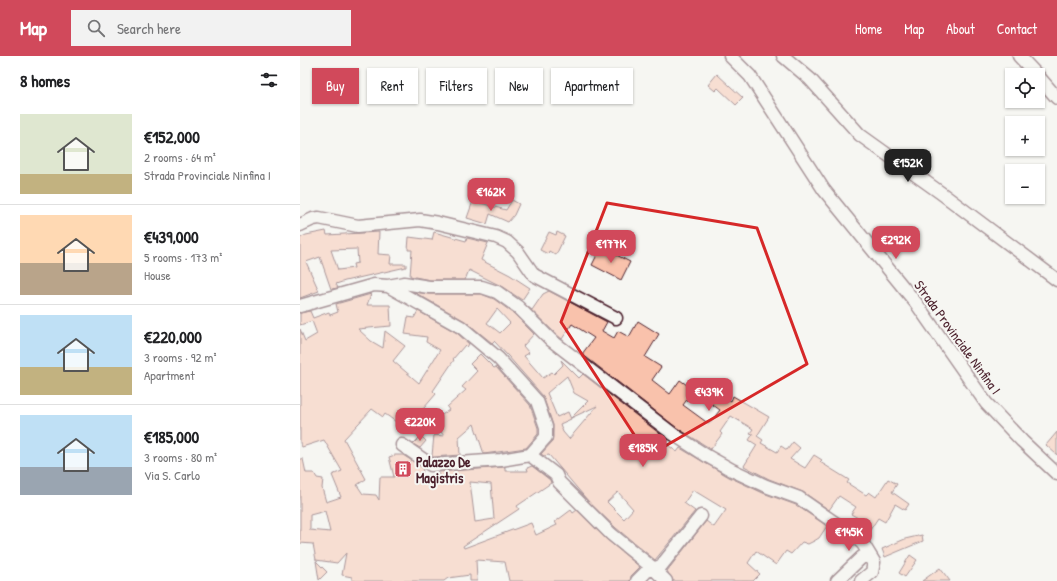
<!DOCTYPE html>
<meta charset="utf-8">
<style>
body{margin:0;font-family:"Patrick Hand",sans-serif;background:#f2f2f2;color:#202124;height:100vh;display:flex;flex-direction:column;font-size:15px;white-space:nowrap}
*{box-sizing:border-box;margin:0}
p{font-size:13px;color:#757577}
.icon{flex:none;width:22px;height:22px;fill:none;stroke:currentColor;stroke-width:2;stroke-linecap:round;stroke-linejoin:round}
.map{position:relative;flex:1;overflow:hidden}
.panel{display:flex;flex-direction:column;background:#fff;width:300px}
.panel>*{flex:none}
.guide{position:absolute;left:12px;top:12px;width:380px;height:36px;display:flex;gap:8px}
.tools{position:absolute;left:705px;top:12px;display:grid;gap:8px}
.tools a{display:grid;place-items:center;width:40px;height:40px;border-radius:0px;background:#fff;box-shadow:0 1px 3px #0004;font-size:20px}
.price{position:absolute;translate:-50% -34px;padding:0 9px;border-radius:8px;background:#d1495b;color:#fff;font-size:13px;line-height:26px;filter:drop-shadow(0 1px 2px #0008)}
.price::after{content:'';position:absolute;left:50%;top:24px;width:12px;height:9px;margin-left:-6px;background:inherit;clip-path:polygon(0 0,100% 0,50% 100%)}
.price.on{background:#222;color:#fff}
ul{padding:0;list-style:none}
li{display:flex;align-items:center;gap:12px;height:100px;padding:0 20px}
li+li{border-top:1px solid #e0e0e0}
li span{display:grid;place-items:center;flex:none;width:112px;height:80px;border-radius:0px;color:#555}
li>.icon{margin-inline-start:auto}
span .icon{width:48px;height:48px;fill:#fffc;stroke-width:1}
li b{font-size:17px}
h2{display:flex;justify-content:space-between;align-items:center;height:48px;padding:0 20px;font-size:17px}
.tag{padding:0 14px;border-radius:0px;background:#fff;box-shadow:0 1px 3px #0004;font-size:14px;line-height:36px}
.tag.on{background:#d1495b;color:#fff}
header{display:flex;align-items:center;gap:24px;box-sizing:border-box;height:56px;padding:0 20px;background:#d1495b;color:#fff}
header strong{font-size:19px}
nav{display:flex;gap:22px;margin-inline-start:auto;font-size:14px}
.search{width:280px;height:36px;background:#f2f2f2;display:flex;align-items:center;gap:10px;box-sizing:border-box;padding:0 14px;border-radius:0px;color:#757577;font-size:15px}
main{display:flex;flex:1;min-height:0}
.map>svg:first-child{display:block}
.building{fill:#f9c2ac;stroke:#4a1f2b;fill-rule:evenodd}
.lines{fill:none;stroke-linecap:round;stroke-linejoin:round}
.minor-casing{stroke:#4a1f2b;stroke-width:15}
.minor{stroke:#f6f6f2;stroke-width:12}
.marked{fill:none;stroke:#d62828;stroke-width:3;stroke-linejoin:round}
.labels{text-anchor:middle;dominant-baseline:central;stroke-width:4;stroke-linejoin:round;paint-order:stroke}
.street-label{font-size:14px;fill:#4a1f2b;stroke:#f6f6f2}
.poi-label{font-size:14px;font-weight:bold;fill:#4a1f2b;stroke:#f6f6f2;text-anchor:start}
</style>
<header>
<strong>Map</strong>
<div class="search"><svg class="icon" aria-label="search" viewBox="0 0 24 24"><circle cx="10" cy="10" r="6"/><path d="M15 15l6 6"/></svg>Search here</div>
<nav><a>Home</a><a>Map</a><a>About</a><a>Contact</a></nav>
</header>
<main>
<section class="panel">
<h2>8 homes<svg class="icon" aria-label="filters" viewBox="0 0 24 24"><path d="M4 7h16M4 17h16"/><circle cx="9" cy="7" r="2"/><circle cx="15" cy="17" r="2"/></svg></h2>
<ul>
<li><span style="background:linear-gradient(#dfe7d0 75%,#c2b280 0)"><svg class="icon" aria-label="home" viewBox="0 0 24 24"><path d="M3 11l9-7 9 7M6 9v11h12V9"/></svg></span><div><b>€152,000</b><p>2 rooms · 64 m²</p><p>Strada Provinciale Ninfina I</p></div></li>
<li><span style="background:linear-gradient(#ffd9b3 60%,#b9a48a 0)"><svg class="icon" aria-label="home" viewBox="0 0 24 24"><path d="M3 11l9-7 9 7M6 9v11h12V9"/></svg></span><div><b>€439,000</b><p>5 rooms · 173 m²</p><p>House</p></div></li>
<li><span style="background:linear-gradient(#bfe0f5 65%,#c2b280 0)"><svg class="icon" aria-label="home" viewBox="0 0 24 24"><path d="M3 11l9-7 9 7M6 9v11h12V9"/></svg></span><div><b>€220,000</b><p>3 rooms · 92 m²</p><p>Apartment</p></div></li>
<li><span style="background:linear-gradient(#bfe0f5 65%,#9aa5b1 0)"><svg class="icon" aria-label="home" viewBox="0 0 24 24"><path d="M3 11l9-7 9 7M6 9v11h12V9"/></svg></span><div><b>€185,000</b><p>3 rooms · 80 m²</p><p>Via S. Carlo</p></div></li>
</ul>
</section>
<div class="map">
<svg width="757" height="525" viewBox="0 0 757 525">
<rect width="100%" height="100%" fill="#f6f6f2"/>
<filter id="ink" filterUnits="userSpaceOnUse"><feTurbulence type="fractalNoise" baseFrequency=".025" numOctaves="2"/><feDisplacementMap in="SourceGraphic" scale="8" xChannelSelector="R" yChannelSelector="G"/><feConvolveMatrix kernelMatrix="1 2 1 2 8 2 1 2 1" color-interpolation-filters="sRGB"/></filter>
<g filter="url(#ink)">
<path class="building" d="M417,18L443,42L436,49L418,32L415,35L408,29Z
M212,144L219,148L214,159L208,166L190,158L187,168L167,162L173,145L206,154Z
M26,175L27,179L79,176L78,198L91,199L90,208H106V211L45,225L36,228L38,232L31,233L20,201L6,206L19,235L0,242V182L6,179ZM57,193L58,207L53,208L54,212L38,214L31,194Z
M134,176L166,185L167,182L188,187L181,204L210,219L230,232L222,244L201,230L169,214L165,224H130L110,220L112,194H108L109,181L132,184Z
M249,176L256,179L257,176L265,180L256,199L249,195L248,198L240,194Z
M301,191L330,206L321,224L292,209Z
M249,235L307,266L302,275L314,282L318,275L329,281L338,265L359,278L345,301L361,311L352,324L370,338L380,324L394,334L383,349L409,368L420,354L402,341L410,330L431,345L433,340L469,361L457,380L463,384L461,387L477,396L481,390L487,394L493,386L500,392L490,403L505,412L514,399L522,404L520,406L549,424L547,427L566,439L569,436L576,441L588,423L597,428L592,436L609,448L605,454L595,448L585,466L578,462L568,477L559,471L563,465L551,458L556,451L539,440L529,454L503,436L469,423L444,410L457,389L449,384L453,378L450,377L453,373L431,360L420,376L422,378L411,393L377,372L282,298L294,282L272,268L262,283L256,278L228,251L232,254L243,238Z
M114,236L129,238H181L194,243L213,257L234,278L223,290L229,297L224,300L243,322L252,316L254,318L263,309L261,304L279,322L283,318L368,384L365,387L377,396L380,392L429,421L463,437L496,449L527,470L519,482L514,485L508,488L502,486L491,498L486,495L476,509L456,495L448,507L460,518L453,525H373L367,515L406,465L414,471L426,454L393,434L384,447L395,455L355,504L316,472L288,445L249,399L244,400L241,398L252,386L253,369L243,340L208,300L194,285L192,287L165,265ZM197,253L210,267L200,277L187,267ZM267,320L274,337L288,345L271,362L297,350L269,383L263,376L260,368L271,363L268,356L257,361L247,337ZM318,436L333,453L324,463L307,446Z
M71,238L67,249H90L91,270L58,273L71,285L83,292L85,275L105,290L93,305L119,327L140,294L126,286L127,281L105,278L108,261L114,262L118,255L157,277L169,288L167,291L165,289L153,303L154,304L133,335L136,338L106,373L85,358L83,361L72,353L44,383L66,423L57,429L63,438L76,439L79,444L80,421H94L89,401L95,399H103L123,412L122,421L139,419V416L205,411V415H228L227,412L232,410L250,424L251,427L217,450L219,453L163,490L164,492L231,467L236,479L257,469L255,466L271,454L273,457L277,454L306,483L340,511L331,520L330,525H209L205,506L176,504L177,525H170V519L148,522L144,525H56L52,524V521L42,519L46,497L37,507L16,504L13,488L0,487V403H3L6,417H14L17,422L23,423L22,432L26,446L41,441L32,419L42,415L24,384L2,391L0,387V273L5,285L17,278L12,265L0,269V257L10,255L13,262L29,256L30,259L38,256L36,248ZM170,426L191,428L194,463L175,466ZM25,455L30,476L10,474V459Z
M180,298L194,312L196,311L230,349L238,372V378L226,392L184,398L174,368L159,381L160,399L133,401L132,400L134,379L144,380L133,365L149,354L147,351L166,334L162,331L177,315L170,308Z
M757,376V399L746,389Z
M121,380L126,385L120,392L113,388Z
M622,479L623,485L585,501L582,493L605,483Z
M610,499L617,504L605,521L599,517Z
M16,505L27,516L19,524Z
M640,512L650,525H622Z"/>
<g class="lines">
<defs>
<path id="minor" d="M430,0L450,20L524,134L616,247L686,347L722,385L757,418
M483,0L510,23L560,79L641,137L757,224
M719,0L737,19
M738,20L757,42
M0,169L13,163L19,162L58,170L120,164L138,167L196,181L207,186L218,196L234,219L316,262
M88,230L161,271L198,302L237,345L246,371V381L230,399L201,404L131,409L102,389
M0,250L74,229L88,230L104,227L129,231H182L197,236L218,251L251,284L373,378L407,400L432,414L466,430L499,442L554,480L563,488L574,506L572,516L561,525
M230,399L256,419L259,426L311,478L354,513L366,525
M337,525L347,515L361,510L401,460
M537,525L562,501H570"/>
</defs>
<use href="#minor" class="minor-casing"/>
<use href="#minor" class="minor"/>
</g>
</g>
<path d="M0 0H757V525H0ZM307,147L457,172L507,308L348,400L261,266Z" fill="#f6f6f2" fill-opacity=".55" fill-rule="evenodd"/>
<path class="marked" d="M307,147L457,172L507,308L348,400L261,266Z"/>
<defs>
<symbol id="building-square" viewBox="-11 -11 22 22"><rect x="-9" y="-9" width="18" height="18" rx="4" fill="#d1495b" stroke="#f6f6f2"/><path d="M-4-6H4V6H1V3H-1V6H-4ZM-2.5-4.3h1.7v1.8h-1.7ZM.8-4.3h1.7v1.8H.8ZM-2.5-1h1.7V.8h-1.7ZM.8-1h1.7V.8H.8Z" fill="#fff"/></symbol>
</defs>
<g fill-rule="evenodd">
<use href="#building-square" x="93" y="403" width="20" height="20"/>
</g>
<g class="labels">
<g class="street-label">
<text transform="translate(658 281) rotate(54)">Strada Provinciale Ninfina I</text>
</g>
<g class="poi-label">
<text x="116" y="405">Palazzo De<tspan x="116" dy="16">Magistris</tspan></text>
</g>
</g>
</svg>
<div class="tools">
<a><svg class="icon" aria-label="locate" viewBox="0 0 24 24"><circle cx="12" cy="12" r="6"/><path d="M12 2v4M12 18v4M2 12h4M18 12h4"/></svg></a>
<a>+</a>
<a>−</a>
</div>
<b class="price on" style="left:608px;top:127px">€152K</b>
<b class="price" style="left:191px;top:156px">€162K</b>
<b class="price" style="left:596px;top:204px">€292K</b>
<b class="price" style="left:311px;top:208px">€177K</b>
<b class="price" style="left:409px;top:356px">€439K</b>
<b class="price" style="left:120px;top:386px">€220K</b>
<b class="price" style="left:343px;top:412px">€185K</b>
<b class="price" style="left:549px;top:496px">€145K</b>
<div class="guide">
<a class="tag on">Buy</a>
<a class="tag">Rent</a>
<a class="tag">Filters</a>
<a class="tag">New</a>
<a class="tag">Apartment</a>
</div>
</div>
</main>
